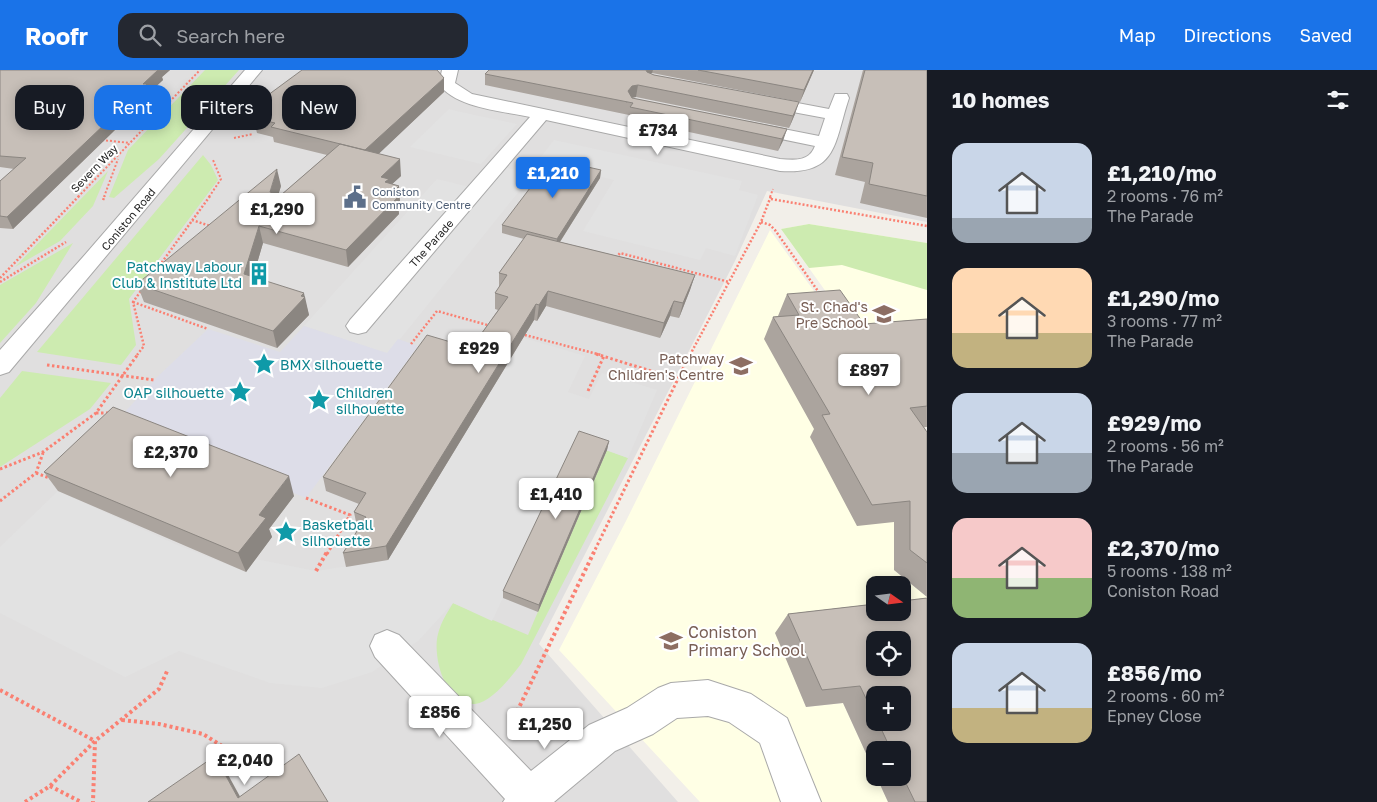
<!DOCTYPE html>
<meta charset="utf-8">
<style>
body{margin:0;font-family:"Golos Text",sans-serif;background:#242831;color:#f1f3f6;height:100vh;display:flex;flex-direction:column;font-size:19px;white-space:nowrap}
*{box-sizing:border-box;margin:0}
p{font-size:16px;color:#9ea1a6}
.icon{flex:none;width:28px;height:28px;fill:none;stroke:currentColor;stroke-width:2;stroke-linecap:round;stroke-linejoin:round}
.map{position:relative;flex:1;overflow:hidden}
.sheet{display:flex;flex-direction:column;background:#171b24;width:450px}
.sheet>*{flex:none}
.banner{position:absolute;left:15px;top:15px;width:475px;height:45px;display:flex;gap:10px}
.needle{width:32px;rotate:104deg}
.buttons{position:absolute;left:866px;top:506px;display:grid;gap:10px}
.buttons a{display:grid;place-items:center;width:45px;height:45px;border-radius:10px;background:#171b24;box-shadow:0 2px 12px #0003;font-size:25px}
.price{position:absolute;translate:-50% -42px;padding:0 11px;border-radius:5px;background:#fff;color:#222;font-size:16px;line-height:32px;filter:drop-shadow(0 1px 2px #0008)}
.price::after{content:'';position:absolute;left:50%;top:30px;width:15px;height:11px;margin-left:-8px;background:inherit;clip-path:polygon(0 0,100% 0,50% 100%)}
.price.current{background:#1a73e8;color:#fff}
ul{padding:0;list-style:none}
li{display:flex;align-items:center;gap:15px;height:125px;padding:0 25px}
li span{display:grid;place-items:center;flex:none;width:140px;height:100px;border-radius:15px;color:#555}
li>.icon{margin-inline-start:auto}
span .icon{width:60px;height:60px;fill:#fffc;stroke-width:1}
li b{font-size:21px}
h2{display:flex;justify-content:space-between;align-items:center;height:60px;padding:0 25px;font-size:21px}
.pill{padding:0 18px;border-radius:15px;background:#171b24;box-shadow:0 2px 12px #0003;font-size:18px;line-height:45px}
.pill.current{background:#1a73e8;color:#fff}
header{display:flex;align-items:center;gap:30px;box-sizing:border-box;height:70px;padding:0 25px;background:#1a73e8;color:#fff}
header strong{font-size:24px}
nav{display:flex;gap:28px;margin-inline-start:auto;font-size:18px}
.search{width:350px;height:45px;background:#242831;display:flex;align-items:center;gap:12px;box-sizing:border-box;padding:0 18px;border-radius:15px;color:#9ea1a6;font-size:19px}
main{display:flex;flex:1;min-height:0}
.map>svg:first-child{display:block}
.residential{fill:#e0dfdf}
.education{fill:#ffffe5;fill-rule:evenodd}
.grass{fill:#cdebb0}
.parking{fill:#e2e2e2}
.plaza{fill:#dddde8}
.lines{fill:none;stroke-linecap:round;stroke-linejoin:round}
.minor-casing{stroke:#a9a9a9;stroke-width:2}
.path-far3{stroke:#fa8072;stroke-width:2;stroke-dasharray:2 2;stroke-linecap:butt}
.path-far2{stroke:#fa8072;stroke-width:2.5;stroke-dasharray:2 2;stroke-linecap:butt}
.path-far1{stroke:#fa8072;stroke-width:3;stroke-dasharray:2.5 2.5;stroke-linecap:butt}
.path{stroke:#fa8072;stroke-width:4;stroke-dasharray:3 3;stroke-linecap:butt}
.minor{fill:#fff;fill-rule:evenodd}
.wall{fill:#aba49e;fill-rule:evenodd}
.shaded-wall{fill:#8b8681}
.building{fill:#c7bfb8;stroke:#8b8681;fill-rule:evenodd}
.labels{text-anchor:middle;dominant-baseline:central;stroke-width:4;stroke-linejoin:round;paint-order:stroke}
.far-street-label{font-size:11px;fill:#222;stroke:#fff}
.far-service-label{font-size:11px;fill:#4e5e75;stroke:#fff;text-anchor:start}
.culture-label{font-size:14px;fill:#0d838f;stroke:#fff;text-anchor:start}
.education-label{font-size:14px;fill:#785e54;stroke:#fff;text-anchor:end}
.near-education-label{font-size:16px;fill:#785e54;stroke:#fff;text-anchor:start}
</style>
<header>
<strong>Roofr</strong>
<div class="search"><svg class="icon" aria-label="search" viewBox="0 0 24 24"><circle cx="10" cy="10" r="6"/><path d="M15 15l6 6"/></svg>Search here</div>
<nav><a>Map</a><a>Directions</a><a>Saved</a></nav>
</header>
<main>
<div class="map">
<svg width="927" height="732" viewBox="0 0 927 732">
<rect width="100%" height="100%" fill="#f2efe9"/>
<path class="residential" d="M0,0H927V152L767,121L735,191L539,574L678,732H0Z"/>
<path class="education" d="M809,154L927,173V271L867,279L781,159Z
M770,160L829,242L927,449L894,468V500L927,527V546L776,563L806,637L843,633L875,703V708H877L888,732H700L559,580L626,451ZM875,515H902V542H875Z"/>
<path class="grass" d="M205,0H239L159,89L114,128L109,127L128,80Z
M203,85L211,95L218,110L129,229L136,275L121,295L37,282Z
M108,101L93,136L60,171L15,197Z
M809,154L927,173V220L842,195L809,198L781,159Z
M73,173L36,233L0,273V215Z
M22,301L111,313L90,339L0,397V328Z
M607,380L628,388L521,594C511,607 492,632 475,634C445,636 432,586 438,564C441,552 447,543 453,533L528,565Z"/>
<path class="parking" d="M449,39L456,41L517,54L481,94L410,77Z
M554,70L742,111L739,120L758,125L735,186L706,178L700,190L583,161L614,110L537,92Z
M498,96L533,104L388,284L304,256L437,109L478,119Z
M524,268L585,286L568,322L589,329L602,303L657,320L628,388L577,370L492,551L453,533L418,571L372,602L322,618L270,613L179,581L125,607L0,543V477L58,421L175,474L246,502L256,489L316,501L388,490Z"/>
<path class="plaza" d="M304,256L387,283L398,269L418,276L306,428L122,354L124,343L154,310L208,259L280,282Z"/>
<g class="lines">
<defs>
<path id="minor" d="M245,0H262L9,302L0,305V280L83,187Z
M442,0H458L455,13L472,24L780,89C795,90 809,92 815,76L742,61L739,57L742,53L748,52L819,66L825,48L755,35L753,31L755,27L761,26L829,39L835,24H847L849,28C834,73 838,105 780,101L546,50L366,262L358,264L350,262L346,256L350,250L530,47C503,41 455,38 439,14Z
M387,560L399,565L531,701L589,655L627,638L658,618L671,613L708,610L751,624L787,648L821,732H781L760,673L729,652L708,646L677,648L653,664L615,681L554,732H503L505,729L375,587L370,576L375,565Z"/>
</defs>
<use href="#minor" class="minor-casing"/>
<path class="path-far3" d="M121,51L147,54
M234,68L253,64
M102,70L130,73
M78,127L200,0
M104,127L118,89
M209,127L221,109L213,90
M770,127L773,119"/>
<path class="path-far2" d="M771,129L927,156
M103,130L105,126
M192,150L213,157
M761,152L770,155L775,160L820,224
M616,188L620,183L729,212
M157,199L210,126
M0,208L79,126
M0,212L66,172
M133,232L208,259
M521,264L601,285
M411,274L437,241L491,256
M137,285L144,276L133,232L143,218
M690,285L761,152L771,126"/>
<path class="path-far1" d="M596,284L677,309
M47,295L154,310
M588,321L604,286
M96,343H110
M0,399L43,382L96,343L138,284
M36,403L52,409
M306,428L350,445L327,484
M0,431L36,403L43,383
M593,484L690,284"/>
<path class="path" d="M316,501L327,482
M0,620L95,671L93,732
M122,650L159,654L203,664L230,681
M512,652L594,482
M50,716L81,732
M25,732L50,716L95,671L159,619L168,599"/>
<use href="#minor" class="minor"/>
</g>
<path class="wall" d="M0,0H170L162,7L163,10L150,22L151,25L13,159L0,158V111L14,99L0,97Z
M489,0H814L800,32L652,3L650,4L795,44L789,58L636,27L632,28L787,59L778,81L628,49L629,45L485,15V4Z
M863,0H927V148L860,133L865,112L835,105Z
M444,22L378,84L401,106L392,114L399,116L400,133L398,134L399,144L348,197L263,173L253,207L304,227L309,245L277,278L144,232L137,214L281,116L278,125H281L327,85L274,72L273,67L257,63L256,59L248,57L245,42Z
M601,100L600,108L560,172L695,205L690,220L679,248L670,246L660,268L546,236L537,251L534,250L388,490L346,497L343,483L359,458L357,457L354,442L359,434L326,421L323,407L471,278L498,240L495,239V223L499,218V203L524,169L502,163V155Z
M787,224L864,254L927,249V357H924L927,362V527L894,500V452L857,456L810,367L814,359L764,269L773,247L778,246Z
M609,371L607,380L538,542L503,528V521Z
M44,402L294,426L269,459L272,467L246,502L58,421Z
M927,528V732H888L877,708H902V680H875V703L843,633L806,637L775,563L788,544ZM875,625L902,652H875Z"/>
<path class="shaded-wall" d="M156,0H170L162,7L163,10L150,22L151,25L13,159L7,147Z
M644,0H653L652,3L645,5Z
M813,0H814L800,32L804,20Z
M444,8V22L367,95L365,80Z
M638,15L636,27L630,28L626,33L628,21L632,16Z
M799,32L795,44L789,58L793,46Z
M787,59L783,71L778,81L782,69Z
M400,89L401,106L389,117L381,107Z
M277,99L281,116L274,139L270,122Z
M601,100L600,108L556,178L557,169Z
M399,116L400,133L398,134L399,144L348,197L346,180L390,125Z
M259,156L263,173L249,221L244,204Z
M695,205L690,220L679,248L683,233Z
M548,221L546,236L537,251L539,235Z
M304,223L305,228V227L309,245L277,278L273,261Z
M674,231L670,246L660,268L664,253Z
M536,234L534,250L388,490L386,476Z
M609,371L607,380L538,542L539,535Z
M289,406L294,426L269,459L272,467L246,502L238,483L259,445Z
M215,686L226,701L243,732L238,728Z"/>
<path class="building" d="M0,0H158L143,14H147L7,147L0,146V111L26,88L0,86Z
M302,0H437L444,8L365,80L271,57L275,53L253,48L257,45L245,42Z
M489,0H646L647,2L654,5L799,32L793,46L638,15L632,16L628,21L632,28L787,59L782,69L630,37L633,33L485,4Z
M698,0H813L804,20Z
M865,0H927V126L869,114L873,93L842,87Z
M340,74L400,89L381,107L389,109L385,112L399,116L390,125L398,127L346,180L259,156L244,204L304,223L301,226L305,227L273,261L137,214L277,99L270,122L281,125Z
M552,89L601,100L557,169L502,155Z
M527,164L695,205L683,233L674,231L664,253L548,221L539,235L536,234L386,476L343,483L366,447L354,442L366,423L323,407L427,265L471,278L508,227L495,223L507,205L499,203Z
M840,220L864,254L927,249V336L910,338L927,362V493L910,480V431L872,435L822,345L830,344L773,247L799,245L787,224Z
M113,337L289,406L259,445L266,448L238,483L44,402Z
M579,361L609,371L539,535L503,521Z
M927,528V732H915L902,705V680H891L878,652H902V625H875V647L860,616L822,620L788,544L875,534V542H902V531ZM875,570H902V598H875Z
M299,684L328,732H148L215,686L238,728Z"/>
<defs>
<symbol id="civic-bare" viewBox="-9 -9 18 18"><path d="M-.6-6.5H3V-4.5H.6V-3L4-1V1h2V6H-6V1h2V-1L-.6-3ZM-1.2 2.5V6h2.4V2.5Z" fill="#5c6f8a" stroke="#fff" stroke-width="2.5" paint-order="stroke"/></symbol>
<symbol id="building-bare" viewBox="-9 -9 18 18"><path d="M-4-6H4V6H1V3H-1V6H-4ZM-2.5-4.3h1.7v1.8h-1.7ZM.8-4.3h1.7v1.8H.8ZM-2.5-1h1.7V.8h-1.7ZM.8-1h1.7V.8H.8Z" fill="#0f9aa8" stroke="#fff" stroke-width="2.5" paint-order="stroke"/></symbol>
<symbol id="school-bare" viewBox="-9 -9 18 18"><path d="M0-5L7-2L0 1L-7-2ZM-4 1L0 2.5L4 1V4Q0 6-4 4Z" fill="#8d6e63" stroke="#fff" stroke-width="2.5" paint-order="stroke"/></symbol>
<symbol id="sight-bare" viewBox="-9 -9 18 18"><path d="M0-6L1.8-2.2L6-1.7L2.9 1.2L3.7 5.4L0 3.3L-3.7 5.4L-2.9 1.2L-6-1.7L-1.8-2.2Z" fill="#0f9aa8" stroke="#fff" stroke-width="2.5" paint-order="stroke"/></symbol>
</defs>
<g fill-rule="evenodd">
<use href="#civic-bare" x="339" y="111" width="32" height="32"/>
<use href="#building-bare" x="243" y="188" width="32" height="32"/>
<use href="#school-bare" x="868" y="228" width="32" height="32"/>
<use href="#sight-bare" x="248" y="278" width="32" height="32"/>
<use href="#school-bare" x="725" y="280" width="32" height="32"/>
<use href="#sight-bare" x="224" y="306" width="32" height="32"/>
<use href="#sight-bare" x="303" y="314" width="32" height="32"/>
<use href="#sight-bare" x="270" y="446" width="32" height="32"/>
<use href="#school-bare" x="655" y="555" width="32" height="32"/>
</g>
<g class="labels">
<g class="far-street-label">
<text transform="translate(94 98) rotate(-46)">Severn Way</text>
<text transform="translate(128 149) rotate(-50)">Coniston Road</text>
<text transform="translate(431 173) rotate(-48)">The Parade</text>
</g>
<g class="far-service-label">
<text x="372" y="121">Coniston<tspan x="372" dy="13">Community Centre</tspan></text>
</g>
<g class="culture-label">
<text x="242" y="196" text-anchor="end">Patchway Labour<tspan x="242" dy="16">Club &amp; Institute Ltd</tspan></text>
<text x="280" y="294">BMX silhouette</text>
<text x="224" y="322" text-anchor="end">OAP silhouette</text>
<text x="336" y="322">Children<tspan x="336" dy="16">silhouette</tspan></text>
<text x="302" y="454">Basketball<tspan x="302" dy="16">silhouette</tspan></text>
</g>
<g class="education-label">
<text x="868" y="236">St. Chad's<tspan x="868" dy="16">Pre School</tspan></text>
<text x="724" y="288">Patchway<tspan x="724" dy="16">Children's Centre</tspan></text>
</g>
<g class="near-education-label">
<text x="688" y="562">Coniston<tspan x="688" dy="18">Primary School</tspan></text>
</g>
</g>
</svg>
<div class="buttons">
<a><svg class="needle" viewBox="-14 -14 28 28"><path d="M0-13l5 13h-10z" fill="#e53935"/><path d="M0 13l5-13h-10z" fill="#9ea1a6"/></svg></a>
<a><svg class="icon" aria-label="locate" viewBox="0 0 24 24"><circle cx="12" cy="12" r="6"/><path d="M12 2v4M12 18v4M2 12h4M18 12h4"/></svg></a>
<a>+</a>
<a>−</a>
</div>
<b class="price" style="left:658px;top:86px">£734</b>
<b class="price current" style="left:553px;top:129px">£1,210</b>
<b class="price" style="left:277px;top:165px">£1,290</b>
<b class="price" style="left:479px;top:304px">£929</b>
<b class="price" style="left:869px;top:326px">£897</b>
<b class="price" style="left:171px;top:408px">£2,370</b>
<b class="price" style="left:556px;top:450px">£1,410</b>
<b class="price" style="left:440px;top:668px">£856</b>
<b class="price" style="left:545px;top:680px">£1,250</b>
<b class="price" style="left:245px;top:716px">£2,040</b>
<div class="banner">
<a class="pill">Buy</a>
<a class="pill current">Rent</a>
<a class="pill">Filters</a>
<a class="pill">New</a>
</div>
</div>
<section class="sheet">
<h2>10 homes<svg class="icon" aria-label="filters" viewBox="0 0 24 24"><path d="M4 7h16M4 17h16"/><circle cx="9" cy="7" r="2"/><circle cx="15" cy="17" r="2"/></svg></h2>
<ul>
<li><span style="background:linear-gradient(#c9d6e8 75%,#9aa5b1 0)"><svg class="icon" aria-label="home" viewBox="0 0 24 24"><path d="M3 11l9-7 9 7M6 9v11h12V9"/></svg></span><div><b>£1,210/mo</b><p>2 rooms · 76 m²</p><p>The Parade</p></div></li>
<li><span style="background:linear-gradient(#ffd9b3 65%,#c2b280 0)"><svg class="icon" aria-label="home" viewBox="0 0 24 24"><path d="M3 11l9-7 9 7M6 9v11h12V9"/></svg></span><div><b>£1,290/mo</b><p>3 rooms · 77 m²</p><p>The Parade</p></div></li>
<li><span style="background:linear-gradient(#c9d6e8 60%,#9aa5b1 0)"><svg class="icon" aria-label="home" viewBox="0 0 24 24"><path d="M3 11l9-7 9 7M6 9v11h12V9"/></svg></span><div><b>£929/mo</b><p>2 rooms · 56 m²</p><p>The Parade</p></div></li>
<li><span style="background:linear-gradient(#f6c9c9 60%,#8fb573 0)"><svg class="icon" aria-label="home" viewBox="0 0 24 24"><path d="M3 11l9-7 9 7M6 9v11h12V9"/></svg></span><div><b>£2,370/mo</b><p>5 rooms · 138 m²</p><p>Coniston Road</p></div></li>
<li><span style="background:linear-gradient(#c9d6e8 65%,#c2b280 0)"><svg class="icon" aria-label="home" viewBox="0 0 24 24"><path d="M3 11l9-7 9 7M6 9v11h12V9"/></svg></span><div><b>£856/mo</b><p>2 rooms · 60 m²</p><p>Epney Close</p></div></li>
</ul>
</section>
</main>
